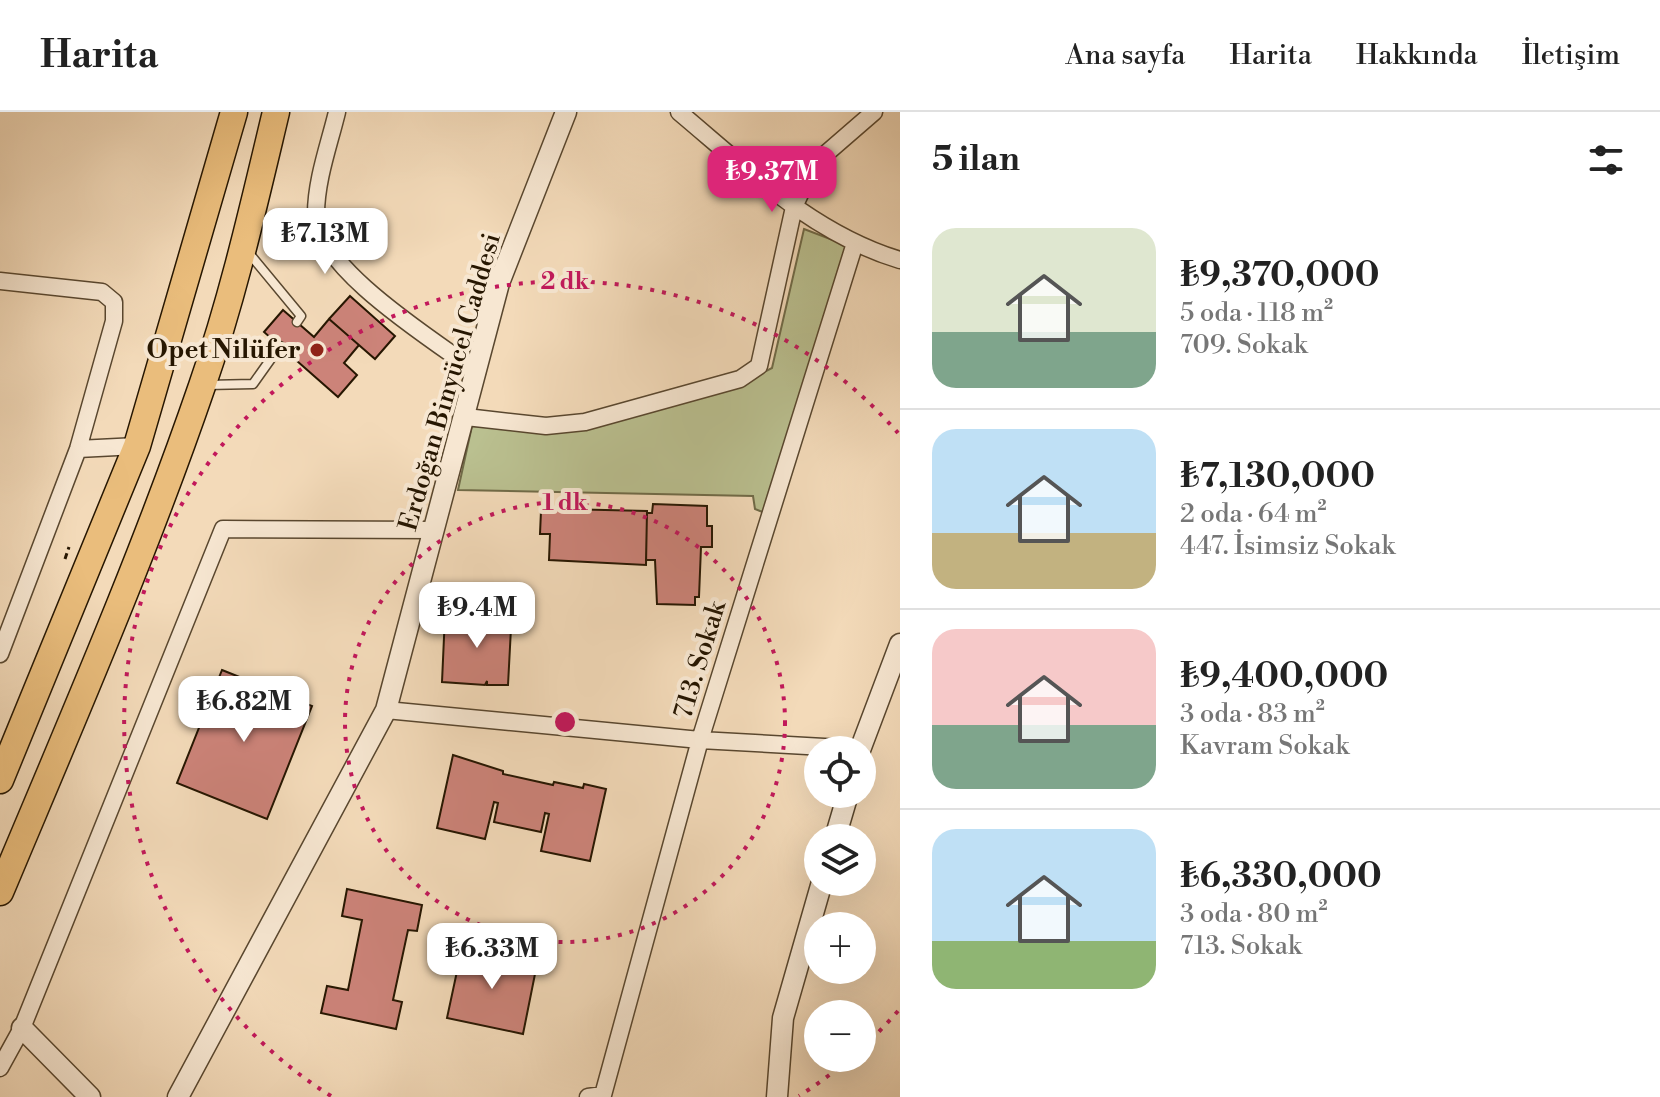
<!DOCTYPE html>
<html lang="tr">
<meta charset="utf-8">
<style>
body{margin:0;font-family:"Libre Bodoni",serif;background:#f6f6f6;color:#222;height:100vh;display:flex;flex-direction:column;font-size:30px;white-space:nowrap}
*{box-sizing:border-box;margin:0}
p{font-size:26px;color:#767676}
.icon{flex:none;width:44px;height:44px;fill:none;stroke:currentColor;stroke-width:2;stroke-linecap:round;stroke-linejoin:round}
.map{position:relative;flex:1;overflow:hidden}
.panel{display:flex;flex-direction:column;background:#fff;width:760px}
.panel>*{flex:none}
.tools{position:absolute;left:804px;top:624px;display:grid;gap:16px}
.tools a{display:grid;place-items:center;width:72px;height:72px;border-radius:50%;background:#fff;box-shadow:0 8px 32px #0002;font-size:40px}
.price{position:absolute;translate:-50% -68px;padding:0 18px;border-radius:16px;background:#fff;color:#222;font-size:26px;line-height:52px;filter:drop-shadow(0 2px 4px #0008)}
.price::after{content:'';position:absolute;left:50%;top:48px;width:24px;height:18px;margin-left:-12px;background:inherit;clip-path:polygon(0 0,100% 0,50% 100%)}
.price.current{background:#db2777;color:#fff}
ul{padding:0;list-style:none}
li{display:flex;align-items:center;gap:24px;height:200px;padding:0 32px}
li+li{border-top:2px solid #e0e0e0}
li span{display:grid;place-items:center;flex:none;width:224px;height:160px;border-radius:24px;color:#555}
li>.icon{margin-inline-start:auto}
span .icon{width:96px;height:96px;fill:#fffc;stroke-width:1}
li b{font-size:34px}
h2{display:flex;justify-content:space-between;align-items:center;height:96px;padding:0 32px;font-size:34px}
header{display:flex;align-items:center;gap:48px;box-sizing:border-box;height:112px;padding:0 40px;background:#fff;border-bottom:2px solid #e0e0e0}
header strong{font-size:38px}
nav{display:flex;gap:44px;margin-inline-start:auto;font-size:28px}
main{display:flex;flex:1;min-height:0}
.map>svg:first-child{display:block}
.green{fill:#bac090;stroke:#706b48;stroke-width:2}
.building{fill:#cc8379;stroke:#261601;stroke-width:2}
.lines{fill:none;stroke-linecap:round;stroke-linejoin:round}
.service-casing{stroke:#59472f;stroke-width:11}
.minor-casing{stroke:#59472f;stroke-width:19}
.tertiary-casing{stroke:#59472f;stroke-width:23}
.primary-casing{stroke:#261601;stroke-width:29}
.path{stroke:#261601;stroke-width:3;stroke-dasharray:6 4;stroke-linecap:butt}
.service{stroke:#f7e7d2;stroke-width:8}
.minor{stroke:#f7e7d2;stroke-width:16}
.tertiary{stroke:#f7e7d2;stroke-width:20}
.primary{stroke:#eabd7c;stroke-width:26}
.ring{fill:none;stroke:#c2185b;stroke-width:4;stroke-dasharray:4 8}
.poi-dot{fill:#8f2418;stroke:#f7e7d2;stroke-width:3}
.labels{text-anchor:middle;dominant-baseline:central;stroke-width:8;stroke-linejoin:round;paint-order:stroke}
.poi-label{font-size:26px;font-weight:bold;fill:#261601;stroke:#f7e7d2;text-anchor:end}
.street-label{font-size:26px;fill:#261601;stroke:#f7e7d2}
.centre{fill:#c2185b;stroke:#f7e7d2;stroke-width:4}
.ring-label{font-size:24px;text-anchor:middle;font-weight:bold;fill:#c2185b;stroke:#f7e7d2;stroke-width:8;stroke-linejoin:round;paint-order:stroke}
</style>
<header>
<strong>Harita</strong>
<nav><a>Ana sayfa</a><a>Harita</a><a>Hakkında</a><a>İletişim</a></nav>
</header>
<main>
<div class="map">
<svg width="900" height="985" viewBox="0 0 900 985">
<rect width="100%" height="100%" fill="#f3dab9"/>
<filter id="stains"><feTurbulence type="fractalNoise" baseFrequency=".0025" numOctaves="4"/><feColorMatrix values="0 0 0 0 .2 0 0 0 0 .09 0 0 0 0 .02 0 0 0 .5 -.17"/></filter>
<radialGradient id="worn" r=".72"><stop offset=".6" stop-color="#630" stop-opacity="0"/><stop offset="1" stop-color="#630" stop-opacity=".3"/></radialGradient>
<path class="green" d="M804,117L846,133L765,401L755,397L753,384L458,378L472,314L558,319L747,269L772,256Z"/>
<path class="building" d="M350,184L395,224L375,247L329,207Z
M283,198L314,225L329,207L359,233L344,251L357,263L338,285L264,220Z
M653,392L707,394V414H712V435H701L699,485H695V493L657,492L655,448H646L647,401H652Z
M563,397L647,399L646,453L549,448L550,422H540L541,399Z
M445,503H463V507L466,503H485V507L488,503H508V516H511L508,573H487V569L485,573L442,570Z
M222,558L312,594L267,707L177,671Z
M453,643L503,659V662L553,673L554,670L583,676L584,672L606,677L590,749L541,739L549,702L545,701L541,720L494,710L498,691L494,690L485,727L437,716Z
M347,777L422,793L417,819L408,818L393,888L402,890L396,917L321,901L327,874L348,878L362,808L342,804Z
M462,836L537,852L523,922L447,906Z"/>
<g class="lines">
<defs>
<path id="service" d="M248,140L301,204L297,210
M207,273L253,272L280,234"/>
<path id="minor" d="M337,0C329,33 316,68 316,102C316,156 435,229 477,260
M679,0C747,57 813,122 900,148
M0,169L102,180L114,190V209L78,337L0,542
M466,305L546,314L585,310L740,267L759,254L794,95L814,52L874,0
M78,337L137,334
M386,598L700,628L860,637
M0,956L22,916L223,417L435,418
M588,985L603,983L700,628L855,131"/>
<path id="tertiary" d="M860,638L900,532
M835,726L848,682
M22,916L90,985
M178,985L386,598L499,171L566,0
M777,985L783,906L822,770"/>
<path id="primary" d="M0,668L137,334L234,0
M0,780C70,613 143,446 202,274C233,185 254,92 276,0"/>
</defs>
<use href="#service" class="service-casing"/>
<use href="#minor" class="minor-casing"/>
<use href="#tertiary" class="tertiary-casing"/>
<use href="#primary" class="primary-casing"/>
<path class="path" d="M65,447L69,435"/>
<use href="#service" class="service"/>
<use href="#minor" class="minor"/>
<use href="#tertiary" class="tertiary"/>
<use href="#primary" class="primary"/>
</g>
<g class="ring">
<circle cx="565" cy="610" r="220"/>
<path d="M898 899A441 441 0 0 1 863 935M848 948A441 441 0 0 1 799 984M331 984A441 441 0 1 1 898 321"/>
</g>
<circle class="poi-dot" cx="317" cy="238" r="8"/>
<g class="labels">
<g class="poi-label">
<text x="301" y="238">Opet Nilüfer</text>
</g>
<g class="street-label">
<text transform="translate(450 270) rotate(-74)">Erdoğan Binyücel Caddesi</text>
<text transform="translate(700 548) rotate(-73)">713. Sokak</text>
</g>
</g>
<circle cx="565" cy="610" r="12" class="centre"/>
<g class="ring-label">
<text x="565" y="177">2 dk</text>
<text x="565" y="398">1 dk</text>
</g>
<rect width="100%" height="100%" filter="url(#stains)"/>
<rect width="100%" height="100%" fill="url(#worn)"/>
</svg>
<div class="tools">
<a><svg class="icon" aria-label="locate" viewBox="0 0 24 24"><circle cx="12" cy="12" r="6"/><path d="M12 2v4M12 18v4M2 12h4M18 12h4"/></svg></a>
<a><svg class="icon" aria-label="layers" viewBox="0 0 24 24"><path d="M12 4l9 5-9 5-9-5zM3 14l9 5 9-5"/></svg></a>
<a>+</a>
<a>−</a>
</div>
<b class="price current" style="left:772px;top:102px">₺9.37M</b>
<b class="price" style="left:325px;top:164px">₺7.13M</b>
<b class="price" style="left:477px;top:538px">₺9.4M</b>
<b class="price" style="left:244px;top:632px">₺6.82M</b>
<b class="price" style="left:492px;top:879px">₺6.33M</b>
</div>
<section class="panel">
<h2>5 ilan<svg class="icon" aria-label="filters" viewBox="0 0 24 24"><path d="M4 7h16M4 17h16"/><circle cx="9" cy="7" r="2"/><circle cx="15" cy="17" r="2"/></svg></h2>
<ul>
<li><span style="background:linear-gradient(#dfe7d0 65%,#7fa58c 0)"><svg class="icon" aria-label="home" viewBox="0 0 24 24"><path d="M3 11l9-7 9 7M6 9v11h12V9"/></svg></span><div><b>₺9,370,000</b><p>5 oda · 118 m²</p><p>709. Sokak</p></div></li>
<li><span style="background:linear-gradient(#bfe0f5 65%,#c2b280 0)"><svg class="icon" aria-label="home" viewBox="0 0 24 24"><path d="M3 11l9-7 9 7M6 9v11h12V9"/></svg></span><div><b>₺7,130,000</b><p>2 oda · 64 m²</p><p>447. İsimsiz Sokak</p></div></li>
<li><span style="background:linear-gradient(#f6c9c9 60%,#7fa58c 0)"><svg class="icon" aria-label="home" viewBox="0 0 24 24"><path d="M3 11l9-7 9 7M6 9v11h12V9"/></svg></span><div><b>₺9,400,000</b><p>3 oda · 83 m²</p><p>Kavram Sokak</p></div></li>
<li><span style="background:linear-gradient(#bfe0f5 70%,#8fb573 0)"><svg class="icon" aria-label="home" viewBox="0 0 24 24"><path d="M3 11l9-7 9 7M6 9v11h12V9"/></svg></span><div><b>₺6,330,000</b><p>3 oda · 80 m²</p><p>713. Sokak</p></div></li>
</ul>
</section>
</main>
